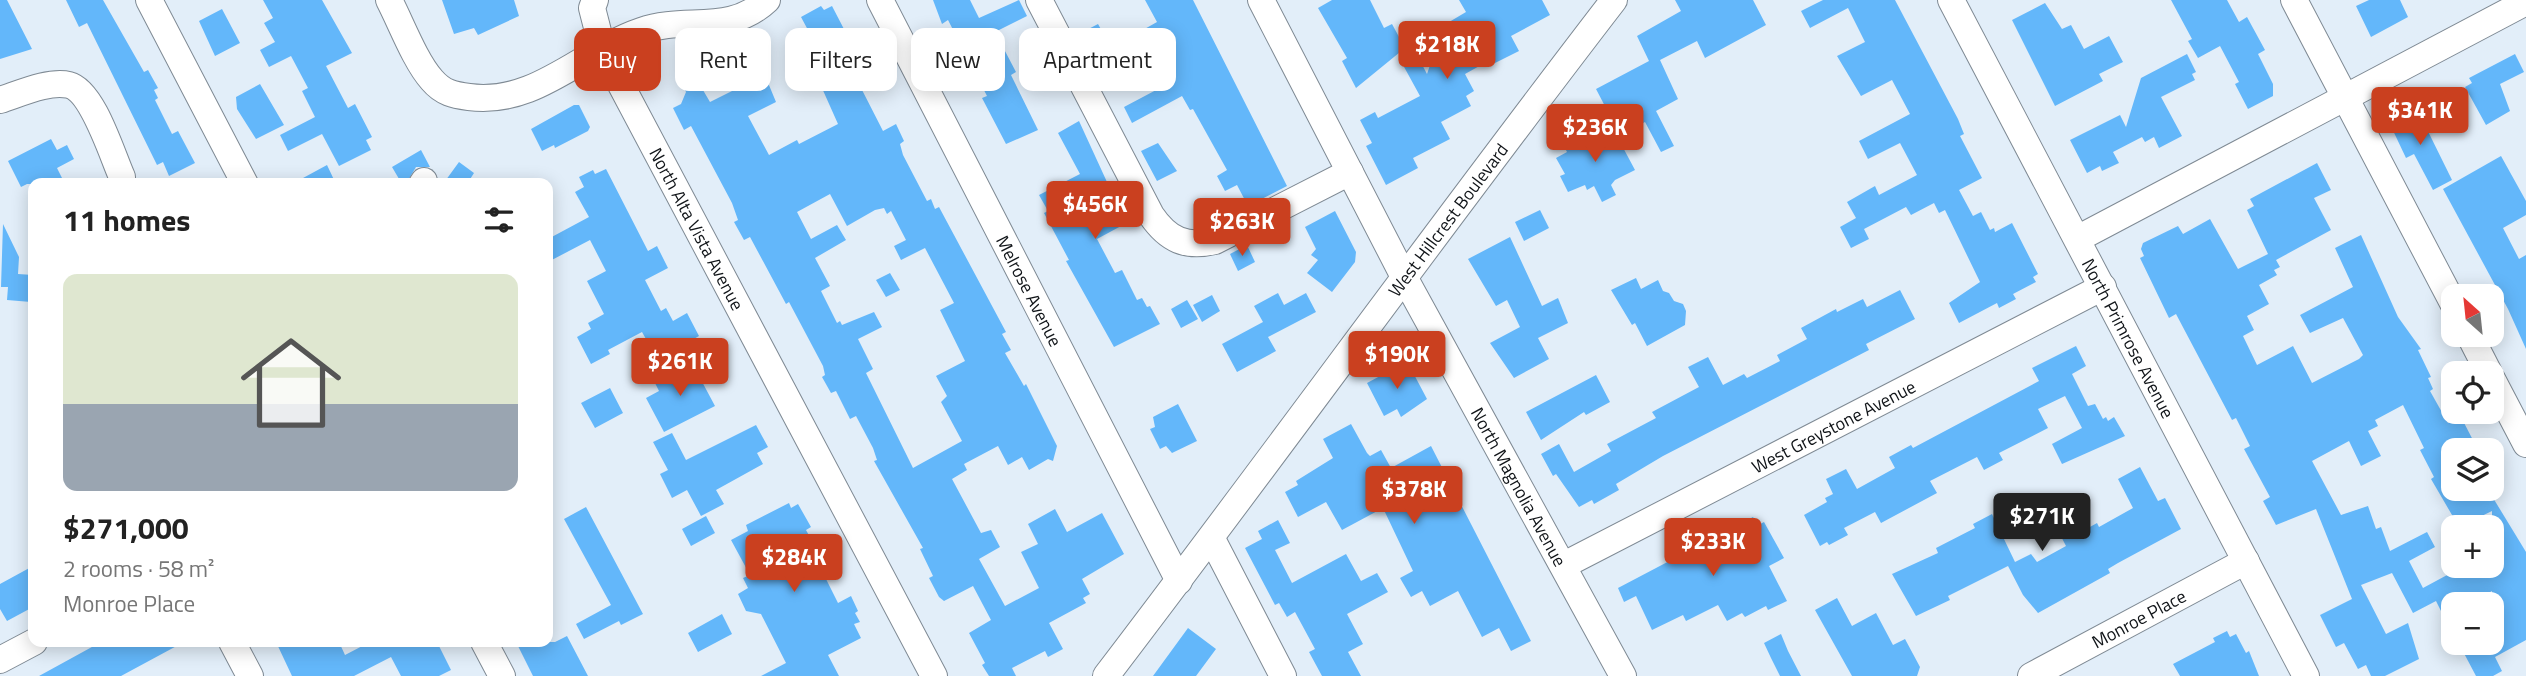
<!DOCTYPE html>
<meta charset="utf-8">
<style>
body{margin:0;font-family:"Titillium Web",sans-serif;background:#f6f6f6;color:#222;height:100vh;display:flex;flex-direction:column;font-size:26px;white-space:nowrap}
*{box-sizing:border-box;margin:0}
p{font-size:23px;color:#767676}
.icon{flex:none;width:38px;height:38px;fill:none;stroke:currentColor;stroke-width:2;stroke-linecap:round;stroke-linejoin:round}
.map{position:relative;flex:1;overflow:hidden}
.panel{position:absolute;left:28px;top:178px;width:525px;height:469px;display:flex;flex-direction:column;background:#fff;border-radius:14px;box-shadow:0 4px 18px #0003}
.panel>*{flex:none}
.guide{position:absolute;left:574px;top:28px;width:665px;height:63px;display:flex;gap:14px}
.needle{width:46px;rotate:333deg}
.fabs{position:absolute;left:2441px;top:284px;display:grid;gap:14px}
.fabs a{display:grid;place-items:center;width:63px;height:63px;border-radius:14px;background:#fff;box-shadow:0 4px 18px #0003;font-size:35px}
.price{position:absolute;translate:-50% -60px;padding:0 16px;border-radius:7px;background:#ca401f;color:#fff;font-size:23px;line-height:46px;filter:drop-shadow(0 2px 4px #0008)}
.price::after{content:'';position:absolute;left:50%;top:42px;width:21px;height:16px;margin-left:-10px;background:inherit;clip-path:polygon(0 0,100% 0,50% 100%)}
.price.on{background:#222;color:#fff}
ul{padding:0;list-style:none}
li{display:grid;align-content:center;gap:14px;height:371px;padding:0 35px}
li+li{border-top:2px solid #e0e0e0}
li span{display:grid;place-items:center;height:217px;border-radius:14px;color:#555}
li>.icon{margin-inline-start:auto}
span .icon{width:126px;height:126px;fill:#fffc;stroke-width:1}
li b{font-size:30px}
h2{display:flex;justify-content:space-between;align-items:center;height:84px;padding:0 35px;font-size:30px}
.chip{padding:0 24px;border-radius:14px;background:#fff;box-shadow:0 4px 18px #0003;font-size:24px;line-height:63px}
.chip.on{background:#ca401f;color:#fff}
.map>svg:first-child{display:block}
.building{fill:#63b7fa;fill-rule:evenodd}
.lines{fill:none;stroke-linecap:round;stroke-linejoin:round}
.minor-casing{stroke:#7f8a94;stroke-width:28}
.minor{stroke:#fff;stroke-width:26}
.labels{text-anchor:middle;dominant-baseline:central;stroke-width:7;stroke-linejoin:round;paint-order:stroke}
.street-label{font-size:18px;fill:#101418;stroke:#f5faff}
</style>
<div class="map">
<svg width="2526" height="676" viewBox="0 0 2526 676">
<rect width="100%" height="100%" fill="#e2eef9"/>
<path class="building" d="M0,0H7L32,49L0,59Z
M66,0H103L144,72L148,70L158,88L154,90L158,98L155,100L172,134L178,131L195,163L169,176L163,162L157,165L87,23L79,27Z
M263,0H322L352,53L326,66L348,108L355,104L372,137L366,140L371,150L339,166L322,134L288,151L280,135L315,117L302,91L308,88L291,56L269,67L260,50L275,42L264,23L273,18Z
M442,0H514L519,16L478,35L474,28L454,34Z
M933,0H970L979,18L1019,0L1027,16L995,32L1016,72L1011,75L1038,130L1006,144L982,98L987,96L948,20L942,24Z
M1145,0H1193L1287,186L1248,206L1237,185L1225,191L1217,176L1227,170L1193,109L1190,110L1182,96L1132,123L1124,107L1175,80L1156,45L1111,69L1102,53L1157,22Z
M1332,0H1370L1384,28L1392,24L1405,48L1356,88L1342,61L1347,58L1318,8Z
M1459,0H1542L1550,15L1511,36L1519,51L1495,63L1492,59L1465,74L1474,91L1466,96L1471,106L1441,122L1450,139L1413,158L1418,168L1386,185L1366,146L1372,143L1360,120L1375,112L1378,118L1420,96L1403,65L1418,57L1427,74L1441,33L1439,28L1466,12Z
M1675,0H1753L1766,25L1705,58L1697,41L1660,60L1678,99L1656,111L1674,146L1661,152L1645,122L1620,135L1596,89L1649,61L1637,36L1681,11Z
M1823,0H1895L1958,119L1964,134L1960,136L1982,178L1959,190L1973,216L1981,212L1990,230L1994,228L1995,232L2012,223L2038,274L2033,277L2036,282L2013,294L2016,299L1999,308L1997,303L1959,323L1949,303L1980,282L1945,210L1939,213L1934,203L1911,215L1906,207L1864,229L1869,239L1851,248L1840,227L1856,218L1847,202L1875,186L1879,195L1917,175L1900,143L1868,159L1859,141L1910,114L1892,80L1861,96L1837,56L1865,42L1848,8L1810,28L1801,11Z
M2171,0H2227L2239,22L2247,17L2265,50L2258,54L2273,84V96L2248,109L2235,84L2239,82L2220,46L2198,58L2188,41L2192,39Z
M2369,0H2400L2408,17L2371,37L2356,6Z
M2045,3L2062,29L2071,25L2084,49L2109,36L2123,62L2099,74L2103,81L2055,106L2012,20Z
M821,6L824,10L832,6L846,33L847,40L834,46L856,88L860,86L883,131L896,124L904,141L900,144L903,155L927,201L931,199L935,209L939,207L1006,332L1002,334L1011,350L1005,353L1024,386L1026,384L1057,446L1053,461L1048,459L1029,470L1022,457L1008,465L998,446L964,464L967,470L952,479L981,533L991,530L1000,547L979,559L1005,606L1039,588L1021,552L1038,544L1028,524L1055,509L1067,532L1102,513L1124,554L1082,579L1090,594L1083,598L1086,603L1049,623L1063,649L1048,657L1045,651L1012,668L1016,676H989L982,665L985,663L969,633L991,620L973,586L944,601L939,597L929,578L933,576L920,549L923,548L874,461L877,460L873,448L856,416L850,419L836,391L831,393L822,377L825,375L823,366L789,302L786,304L750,237L744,240L734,222L738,220L732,203L691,126L684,130L673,108L681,104L686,92L680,80L693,73L710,102L742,86L735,73L759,61L776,102L748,116L769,155L797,140L799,144L838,124L813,68L824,60L801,17ZM830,194L847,226L875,210L884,208L887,214L891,211L906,240L894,246L901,260L925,248L954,303L940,310L965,361L936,376L947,396L941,402L962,441L913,468L866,373L873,369L858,339L882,327L874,312L842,325L840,321L837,323L821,291L830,286L815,258L846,240L837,225L811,239L797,212Z
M222,9L240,43L215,56L199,21Z
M1098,24L1107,40L1084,52L1075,36Z
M2187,54L2196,72L2192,74L2195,80L2161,97L2182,136L2159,148L2154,137L2145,142L2142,137L2113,152L2119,163L2102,171L2100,166L2087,173L2070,140L2120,115L2126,127L2141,78Z
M2515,54L2524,72L2500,84L2510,111L2486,125L2465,87L2472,83L2469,78Z
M260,84L284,125L256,139L237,109L236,97Z
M574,105H579L590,127L588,131L555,148L554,145L542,151L531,129Z
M2407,110L2409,115L2418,111L2452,180L2433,190L2414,154L2406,158L2388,120Z
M1079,121L1118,206L1125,202L1134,219L1097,239L1115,273L1122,270L1137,300L1142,298L1147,307L1150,306L1160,324L1114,347L1066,261L1069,260L1044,213L1048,211L1039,195L1080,174L1058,133Z
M1612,127L1635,170L1615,180L1611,185L1616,195L1602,202L1594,186L1587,190L1585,185L1568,192L1560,176L1565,174L1556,158L1567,152L1564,146L1586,135L1588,141Z
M51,139L57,150L67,145L74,159L57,168L65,184H27L21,187L8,161Z
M1158,143L1177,171L1157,181L1141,151Z
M421,150L430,167H416L406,184H402L392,167Z
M2501,156L2526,201V215L2503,228L2519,259L2526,255V349L2508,309L2443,189Z
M459,162L474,173L467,184H443Z
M2317,163L2331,190L2314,198L2331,230L2276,260L2280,267L2274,270L2277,275L2259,285L2269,304L2247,316L2254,330L2243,336L2257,365L2293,346L2312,383L2359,359L2363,355L2343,318L2310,333L2300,315L2353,287L2335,248L2361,235L2398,317L2421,349L2418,350L2431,377L2428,378L2433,389L2430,391L2448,423L2461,417L2475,444L2463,450H2454V488H2487L2526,552V640L2495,657L2502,671L2493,676H2476L2458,642H2492V591L2469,604H2454V612L2444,617L2436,601L2413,613L2392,573L2361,585L2386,634L2408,623L2419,659L2385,676H2371L2366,665L2358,669L2344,643L2336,647L2320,615L2352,599L2316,509L2276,525L2263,501L2270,497L2244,449L2250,446L2236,418L2232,420L2176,314L2169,318L2140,258L2144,256L2141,249L2143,243L2178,226L2183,234L2210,219L2238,269L2268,254L2247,210L2254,206L2250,199ZM2403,405L2424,448L2420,450L2434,477L2431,479L2459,527L2492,511V565L2462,567L2423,588L2409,561L2435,547L2427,532L2390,551L2381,527L2376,529L2368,506L2341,515L2312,461L2349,441L2361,466L2381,456L2368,431L2378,426L2375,420Z
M327,165L336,184H292Z
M606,169L648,251L657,246L668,268L645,280L661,311L666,308L673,321L687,313L699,336L676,349L669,338L651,348L642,332L608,350L610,354L591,364L577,337L591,329L588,323L604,314L587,281L606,271L590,240L548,262V239L589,217L575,192L584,187L579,177L593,170L595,174Z
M1540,210L1549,228L1524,241L1515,222Z
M1335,211L1356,252L1355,262L1332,292L1307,273L1318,260L1311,255L1316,249L1305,227Z
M3,224L19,257L18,274L33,275L31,302L7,300L8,287H1Z
M1510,237L1542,306L1558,298L1568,323L1538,338L1549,359L1514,378L1490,343L1520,327L1507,300L1496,306L1468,259Z
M1247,245L1255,262L1238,271L1230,254Z
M890,273L900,290L886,297L876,280Z
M1636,278L1641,289L1658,280L1663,291L1669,293L1674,301L1683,304L1686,311L1685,325L1647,346L1635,323L1632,325L1611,290Z
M1900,290L1915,319L1866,344L1869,350L1663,456L1616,484L1619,490L1594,504L1592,500L1579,507L1556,474L1553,476L1541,454L1559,444L1574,472L1611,451L1607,444L1656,418L1652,412L1699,387L1688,367L1708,357L1723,385L1744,374L1747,378L1780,361L1777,355L1807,339L1801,328L1836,309L1837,312L1863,299L1867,307Z
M1278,293L1284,305L1306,293L1316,312L1268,337L1276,351L1237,372L1222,344L1263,322L1254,306Z
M1212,295L1220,311L1202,322L1193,305Z
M1187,300L1198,319L1181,328L1171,309Z
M2076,346L2086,366L2072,374L2088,406L2095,404L2103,419L2106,417L2108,421L2114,417L2125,436L2062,464L2052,444L2082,428L2065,396L2038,409L2048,428L1999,453L2003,460L1984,470L1977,457L1930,481L1937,493L1881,523L1875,512L1844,528L1848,535L1829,545L1827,542L1820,546L1804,515L1827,502L1825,498L1833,494L1826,479L1846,469L1857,489L1895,468L1889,457L1911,445L1913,448L2039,381L2032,368Z
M692,363L715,406L664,432L646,398L659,391L655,383Z
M1409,365L1427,399L1401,417L1397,409L1384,416L1367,383L1395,368L1397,372Z
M1596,375L1610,402L1586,415L1584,412L1541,440L1526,412Z
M610,388L623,413L595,428L581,403Z
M1178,404L1197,441L1172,453L1166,446L1160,449L1150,429L1155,427L1153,417Z
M1351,424L1367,453L1370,456L1381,450L1391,468L1431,446L1531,641L1511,651L1499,628L1482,637L1458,591L1430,606L1422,591L1411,597L1400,578L1413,571L1383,508L1342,530L1326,502L1298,517L1285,492L1298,485L1296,481L1333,458L1323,439Z
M756,425L768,447L757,453L763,464L716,490L724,504L701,516L687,490L672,498L660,474L668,470L653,442L672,433L686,460Z
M2140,467L2158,501L2165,498L2181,529L2118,563L2108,569L2110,573L2038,613L2023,595L2008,566L1948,596L1950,600L1916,616L1892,574L1938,553L1936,548L1975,528L1973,524L1992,514L2015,562L2031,554L2037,562L2066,546L2044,503L2060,494L2081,532L2097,523L2099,527L2133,508L2118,479Z
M789,503L791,508L798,504L811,527L806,530L824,563L819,565L838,603L851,596L858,611L855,613L860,622L854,624L861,638L828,655L839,676H761L786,663L761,614L746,611L738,594L748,588L743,578L750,575L731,540L748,531L746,525Z
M586,507L643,614L621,625L619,621L584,639L576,624L611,605L564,519Z
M706,516L715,533L691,546L682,529Z
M1753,517L1758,525L1764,522L1784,558L1769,566L1787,601L1768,610L1766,606L1745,617L1742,613L1727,621L1718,605L1686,621L1683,615L1652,630L1636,596L1624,602L1618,588Z
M1278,520L1290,543L1275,550L1292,583L1346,554L1361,581L1377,573L1388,592L1347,614L1363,644L1348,652L1361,676H1322L1309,652L1315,649L1295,612L1287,617L1279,603L1275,605L1245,548L1262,539L1258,531Z
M33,566V607L7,621L0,609V584Z
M1837,598L1852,626L1876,613L1893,645L1905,639L1920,667L1917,676H1852L1815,610Z
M722,614L732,634L698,652L688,633Z
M1188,628L1216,649L1196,676H1153Z
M2227,631L2230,637L2236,634L2246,653L2249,651L2259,676H2180L2173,664L2215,642L2213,638Z
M1781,634L1788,651L1801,676H1780L1771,658L1764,643Z
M567,636L588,676H533L516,642H555Z
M101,642H184L121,676H39Z
M276,642H339L345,655L370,642H437L451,670L439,676H401L391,657L354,676H292Z"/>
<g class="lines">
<defs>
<g id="minor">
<path d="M149,0L245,184"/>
<path d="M389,0C401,23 415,61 432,80C443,93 454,95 469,97C536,106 582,51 641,31C686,15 729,36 767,0"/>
<path id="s1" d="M595,0L592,8L603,51L934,676"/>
<path id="s2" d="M880,0L1179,581"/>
<path d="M1039,0L1151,215C1168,240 1186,248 1215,241L1350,172"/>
<path id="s3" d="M1261,0L1403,275L1623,676"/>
<path id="s4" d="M1951,0L2306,676"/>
<path d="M2294,0L2454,305"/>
<path d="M0,100C19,94 49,80 69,85C93,91 112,155 122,177L121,184"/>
<path d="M422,184L424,181"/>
<path d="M2079,238L2526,2"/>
<path d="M2469,334L2489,373"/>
<path d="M2492,379L2526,444"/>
<path d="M1212,539L1283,676"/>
<path id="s5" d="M1564,565L2103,287"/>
<path d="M232,642L250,676"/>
<path d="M484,642L502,676"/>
<path d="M0,660L34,642"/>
<path id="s6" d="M1106,676C1277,452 1442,223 1614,0"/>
<path id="s7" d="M2031,676L2246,561"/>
</g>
</defs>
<use href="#minor" class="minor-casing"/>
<use href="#minor" class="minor"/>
</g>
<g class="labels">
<g class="street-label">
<text stroke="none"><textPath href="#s6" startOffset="570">West Hillcrest Boulevard</textPath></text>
<text stroke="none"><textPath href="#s1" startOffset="254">North Alta Vista Avenue</textPath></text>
<text stroke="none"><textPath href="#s2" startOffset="327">Melrose Avenue</textPath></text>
<text stroke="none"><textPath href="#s4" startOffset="382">North Primrose Avenue</textPath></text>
<text stroke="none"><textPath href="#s5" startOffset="303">West Greystone Avenue</textPath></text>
<text stroke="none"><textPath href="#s3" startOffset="551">North Magnolia Avenue</textPath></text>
<text stroke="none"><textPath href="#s7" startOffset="122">Monroe Place</textPath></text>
</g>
</g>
</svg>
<div class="fabs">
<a><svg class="needle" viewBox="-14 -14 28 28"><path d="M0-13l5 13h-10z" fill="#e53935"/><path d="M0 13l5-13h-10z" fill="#767676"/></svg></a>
<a><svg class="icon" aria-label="locate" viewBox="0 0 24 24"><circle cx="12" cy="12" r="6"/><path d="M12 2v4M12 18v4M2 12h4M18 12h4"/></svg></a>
<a><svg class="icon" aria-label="layers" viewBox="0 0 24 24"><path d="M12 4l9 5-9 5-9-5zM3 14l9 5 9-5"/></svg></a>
<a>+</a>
<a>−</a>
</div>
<b class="price" style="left:1447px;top:81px">$218K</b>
<b class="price" style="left:2420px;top:147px">$341K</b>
<b class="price" style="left:1595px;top:164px">$236K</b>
<b class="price" style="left:1095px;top:241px">$456K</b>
<b class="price" style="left:1242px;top:258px">$263K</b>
<b class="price" style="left:1397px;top:391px">$190K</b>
<b class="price" style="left:680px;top:398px">$261K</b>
<b class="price" style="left:1414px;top:526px">$378K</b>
<b class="price on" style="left:2042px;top:553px">$271K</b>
<b class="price" style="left:1713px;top:578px">$233K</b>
<b class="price" style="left:794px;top:594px">$284K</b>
<div class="guide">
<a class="chip on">Buy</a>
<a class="chip">Rent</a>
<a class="chip">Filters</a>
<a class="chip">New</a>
<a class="chip">Apartment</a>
</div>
<section class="panel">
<h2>11 homes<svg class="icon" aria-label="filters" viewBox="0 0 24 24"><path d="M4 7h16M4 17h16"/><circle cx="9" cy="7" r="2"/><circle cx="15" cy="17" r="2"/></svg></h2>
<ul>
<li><span style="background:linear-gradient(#dfe7d0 60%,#9aa5b1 0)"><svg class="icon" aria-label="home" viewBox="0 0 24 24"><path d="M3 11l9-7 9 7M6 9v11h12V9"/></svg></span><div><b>$271,000</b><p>2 rooms · 58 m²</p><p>Monroe Place</p></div></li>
</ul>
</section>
</div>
